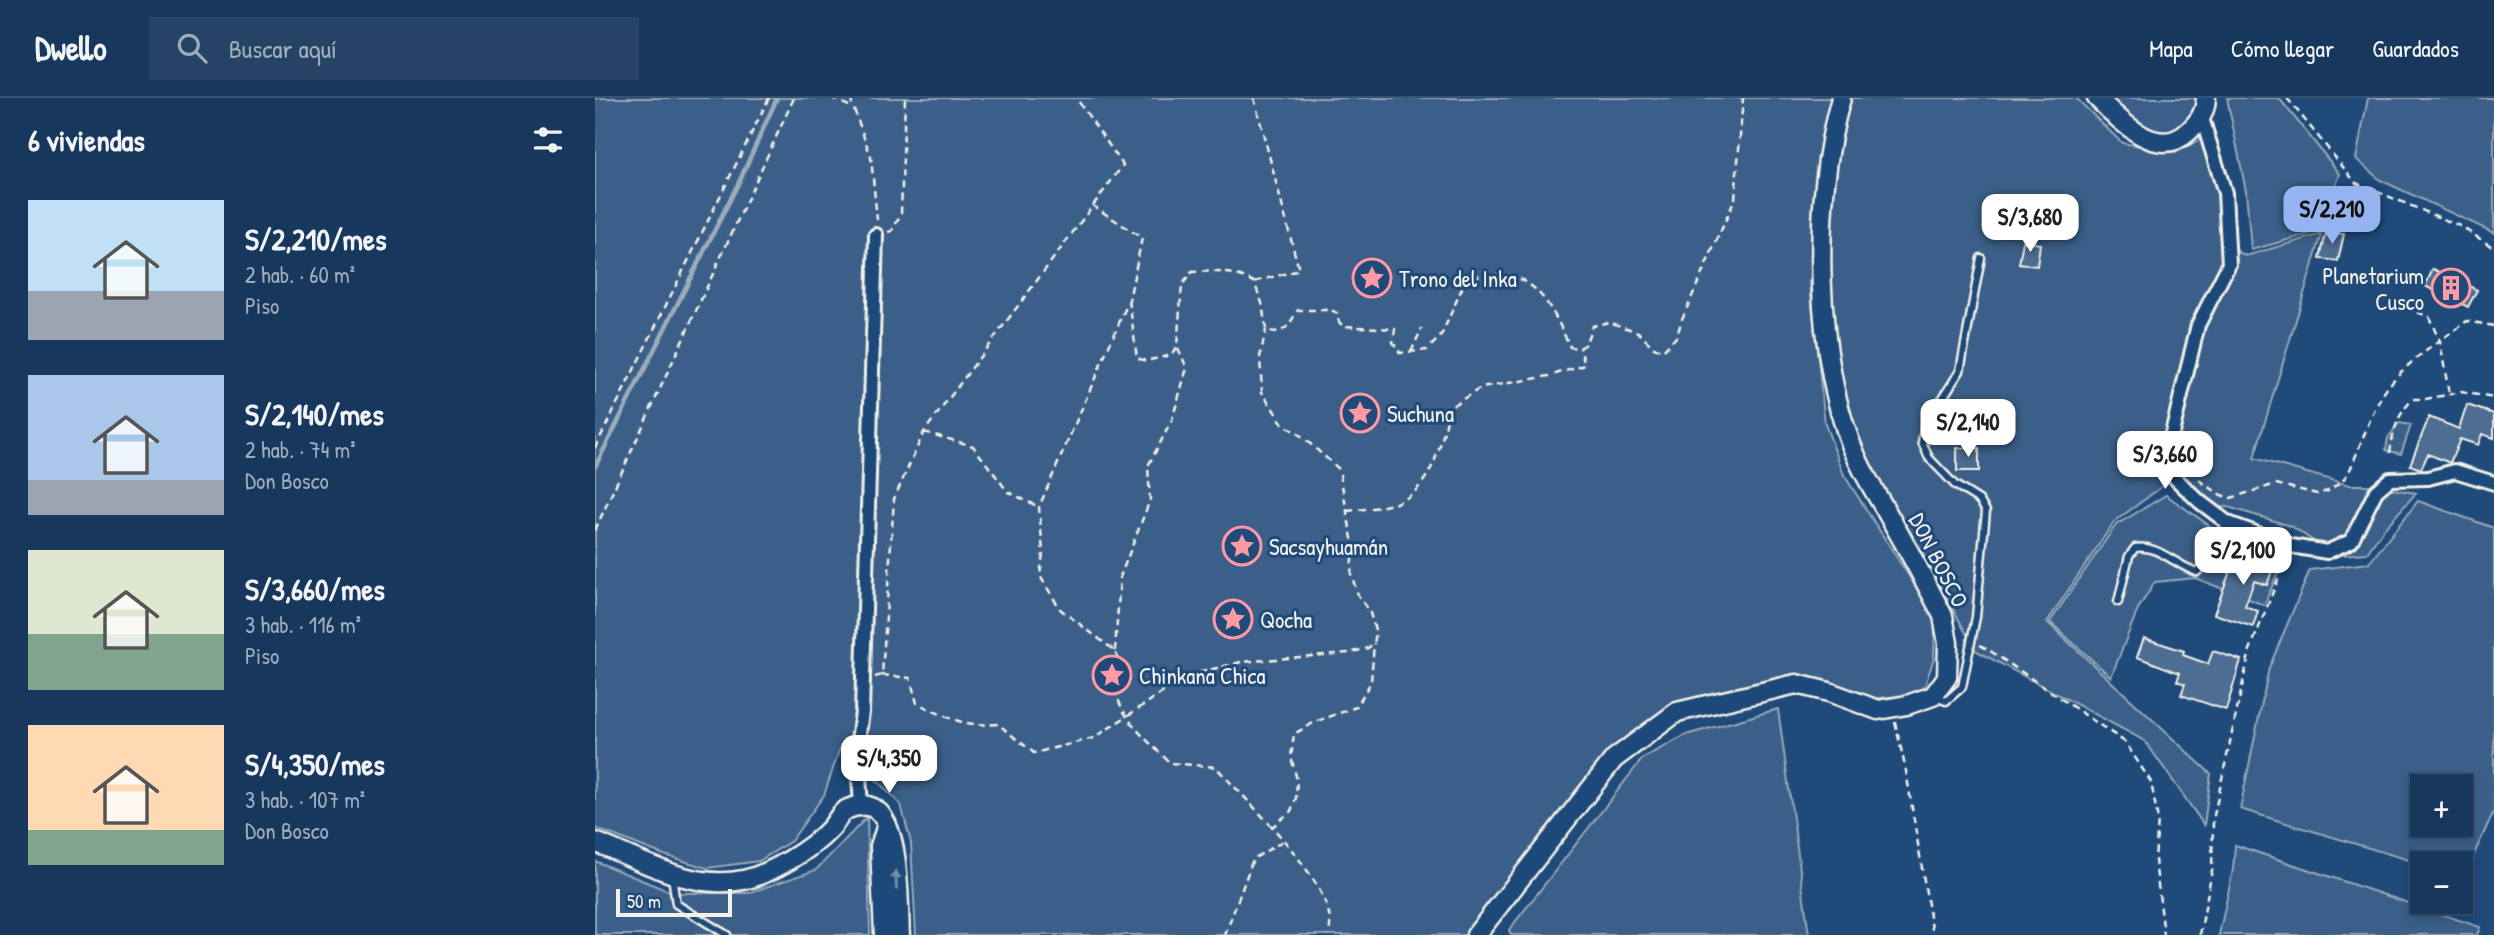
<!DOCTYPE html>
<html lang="es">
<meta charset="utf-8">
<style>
body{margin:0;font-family:"Patrick Hand",sans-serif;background:#244365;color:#f1f3f6;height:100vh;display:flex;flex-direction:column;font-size:26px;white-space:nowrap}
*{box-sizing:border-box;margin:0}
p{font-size:23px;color:#9eacbb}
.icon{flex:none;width:38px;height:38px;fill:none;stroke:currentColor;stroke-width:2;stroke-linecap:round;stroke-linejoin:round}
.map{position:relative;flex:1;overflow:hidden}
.details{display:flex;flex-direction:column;background:#17385c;width:595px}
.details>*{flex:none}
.controls{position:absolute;left:1815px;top:676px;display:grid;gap:14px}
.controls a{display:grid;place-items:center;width:63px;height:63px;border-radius:0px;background:#17385c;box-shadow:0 4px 10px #0003,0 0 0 2px #365272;font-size:35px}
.scale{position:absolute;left:21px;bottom:18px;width:116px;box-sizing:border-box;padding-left:7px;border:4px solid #f4f1e8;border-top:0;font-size:19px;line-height:24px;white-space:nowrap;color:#f4f1e8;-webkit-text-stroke:5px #1f4a7a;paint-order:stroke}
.price{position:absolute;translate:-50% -60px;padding:0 16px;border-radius:14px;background:#fff;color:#222;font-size:23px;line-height:46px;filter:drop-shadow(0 2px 4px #0008)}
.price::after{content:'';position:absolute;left:50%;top:42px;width:21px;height:16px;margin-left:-10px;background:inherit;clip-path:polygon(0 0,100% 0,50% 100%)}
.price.selected{background:#95b2f1;color:#111}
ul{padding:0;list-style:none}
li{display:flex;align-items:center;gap:21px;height:175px;padding:0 28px}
li span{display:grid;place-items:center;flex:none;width:196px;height:140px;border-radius:0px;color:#555}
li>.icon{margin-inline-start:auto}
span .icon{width:84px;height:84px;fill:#fffc;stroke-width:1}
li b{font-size:30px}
h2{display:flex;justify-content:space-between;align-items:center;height:84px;padding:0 28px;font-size:30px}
header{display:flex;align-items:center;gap:42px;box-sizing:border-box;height:98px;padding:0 35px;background:#17385c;border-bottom:2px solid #365272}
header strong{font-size:33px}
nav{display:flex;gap:38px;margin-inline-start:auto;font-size:24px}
.search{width:490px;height:63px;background:#244365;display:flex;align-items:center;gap:18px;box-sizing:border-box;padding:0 24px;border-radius:0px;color:#9eacbb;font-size:26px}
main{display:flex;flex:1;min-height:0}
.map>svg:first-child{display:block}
.green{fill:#3a5f88;stroke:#97a8b8;stroke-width:2;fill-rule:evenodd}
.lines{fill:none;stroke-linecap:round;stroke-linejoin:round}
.stream{stroke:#9cacbb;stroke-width:4.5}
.building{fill:#4d6e92;stroke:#f4f1e8;stroke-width:2}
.lane-casing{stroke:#f4f1e8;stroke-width:11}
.street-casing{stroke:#f4f1e8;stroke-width:18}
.secondary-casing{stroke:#f4f1e8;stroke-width:23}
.path{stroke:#f4f1e8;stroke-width:2.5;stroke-dasharray:7 5;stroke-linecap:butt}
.lane{stroke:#1f4a7a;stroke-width:6}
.street{stroke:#1f4a7a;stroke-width:12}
.secondary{stroke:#1f4a7a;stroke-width:18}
.oneway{fill:#748da6}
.labels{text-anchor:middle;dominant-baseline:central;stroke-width:6;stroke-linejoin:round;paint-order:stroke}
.poi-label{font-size:23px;fill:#f4f1e8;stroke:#1f4a7a;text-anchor:start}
.street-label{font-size:23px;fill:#f4f1e8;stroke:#1f4a7a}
</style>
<header>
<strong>Dwello</strong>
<div class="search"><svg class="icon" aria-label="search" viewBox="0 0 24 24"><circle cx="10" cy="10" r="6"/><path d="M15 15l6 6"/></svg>Buscar aquí</div>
<nav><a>Mapa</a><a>Cómo llegar</a><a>Guardados</a></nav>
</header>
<main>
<section class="details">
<h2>6 viviendas<svg class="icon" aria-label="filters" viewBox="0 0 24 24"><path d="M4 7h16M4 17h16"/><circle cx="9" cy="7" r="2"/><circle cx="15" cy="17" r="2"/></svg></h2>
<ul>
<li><span style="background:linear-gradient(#bfe0f5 65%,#9aa5b1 0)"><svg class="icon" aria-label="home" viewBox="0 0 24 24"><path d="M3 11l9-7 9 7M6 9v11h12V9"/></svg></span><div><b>S/2,210/mes</b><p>2 hab. · 60 m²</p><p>Piso</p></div></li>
<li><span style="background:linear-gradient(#a9c7e8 75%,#9aa5b1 0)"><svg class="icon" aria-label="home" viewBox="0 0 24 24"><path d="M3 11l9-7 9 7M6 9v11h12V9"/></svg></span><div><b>S/2,140/mes</b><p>2 hab. · 74 m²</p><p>Don Bosco</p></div></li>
<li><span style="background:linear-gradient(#dfe7d0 60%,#7fa58c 0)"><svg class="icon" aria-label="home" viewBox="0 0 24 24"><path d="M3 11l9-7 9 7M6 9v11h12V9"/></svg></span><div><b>S/3,660/mes</b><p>3 hab. · 116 m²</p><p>Piso</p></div></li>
<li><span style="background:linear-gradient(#ffd9b3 75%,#7fa58c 0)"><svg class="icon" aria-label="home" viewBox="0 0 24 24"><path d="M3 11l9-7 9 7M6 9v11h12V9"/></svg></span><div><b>S/4,350/mes</b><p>3 hab. · 107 m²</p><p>Don Bosco</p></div></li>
</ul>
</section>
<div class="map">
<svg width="1899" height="837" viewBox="0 0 1899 837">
<rect width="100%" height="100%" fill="#1f4a7a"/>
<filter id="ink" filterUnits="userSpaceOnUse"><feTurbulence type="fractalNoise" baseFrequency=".0143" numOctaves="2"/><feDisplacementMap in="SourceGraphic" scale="14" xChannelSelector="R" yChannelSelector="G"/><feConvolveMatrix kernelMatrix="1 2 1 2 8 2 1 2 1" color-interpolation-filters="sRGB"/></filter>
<g filter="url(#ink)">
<path class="green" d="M0,0H1242L1225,50L1215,187L1230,326L1249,377L1340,519L1339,560L1327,596L1251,603L1174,589L1082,612L1018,661L877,837H321L316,745L306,707L246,647L229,697L196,743L164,763L112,770L69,757L0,730Z
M1254,0H1481L1527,45L1582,54L1616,36L1636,150L1651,158L1727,136L1659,360L1754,387H1772L1821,395L1788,432L1772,455L1747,457L1726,448L1696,428L1633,409L1610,410L1576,382L1519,424L1452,524L1616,676L1609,727L1550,643L1380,552L1325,449L1282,383L1247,304L1232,210L1231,136L1241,42Z
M1512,0H1613L1600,33L1553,37Z
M1632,0H1684L1745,76L1725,133L1656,152L1651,93Z
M1773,0H1899V135L1785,82L1761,61Z
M1804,325L1816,327L1806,356L1791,352L1793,340Z
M1571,397L1625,435L1692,454L1669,507L1600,480L1560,484L1543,511L1516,579L1455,524L1521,427Z
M1823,403L1899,430V713L1869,778L1866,777V765L1827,766L1645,711L1674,570L1715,472L1774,465ZM1827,688H1866V726H1827Z
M1183,611L1214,837H916L914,832L1048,660L1091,637Z
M272,719L275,837H0V763L78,795H153L221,772Z
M1640,747L1885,829L1882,837H1624L1638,772Z"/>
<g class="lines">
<path class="stream" d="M0,369L145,82L182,0"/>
</g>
<path class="building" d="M1731,134L1749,136L1743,163L1725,161Z
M1428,143L1445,146L1442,168L1424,166Z
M1838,171L1882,192L1873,209L1830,188Z
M1872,307L1899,316V340L1887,336L1883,347L1865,341L1855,365L1833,356L1826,371L1815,367L1834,319L1864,331Z
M1362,350H1384V373H1362Z
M1643,452L1680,464L1672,487L1659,483L1650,508L1663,513L1658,529L1619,516Z
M1549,540L1589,553L1588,557L1613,566L1618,553L1646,562L1631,612L1586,597L1590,586L1582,583L1585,575L1542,559Z"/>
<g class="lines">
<defs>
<path id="lane" d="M1523,504L1534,458L1540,450C1563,446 1581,468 1602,474C1616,460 1620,440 1633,425
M1340,599L1351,603L1367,589L1381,519L1391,413L1384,402L1360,387L1334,360L1327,344L1330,328L1365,273L1386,160
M77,778L81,806L132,837"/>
<path id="street" d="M1607,20L1630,95L1634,166L1603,227L1572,356L1581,381L1605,404L1633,425L1696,448L1732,454L1756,443L1781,393L1795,381L1833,380L1860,373L1899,385
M266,707L262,650L267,614L281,137"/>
<path id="secondary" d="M1502,0C1524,21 1562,64 1594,33C1605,22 1610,15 1611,0
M0,744C46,762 97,793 148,782C174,777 217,751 235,731C240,726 243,719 248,714C254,709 265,707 273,708C307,715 303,810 305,837
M289,837L285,748L292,727
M881,837L1019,661L1082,614L1201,586L1234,594L1283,612L1312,607L1338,598L1352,579L1353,545L1348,518C1331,485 1314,453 1295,420C1284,400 1271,381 1262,360C1218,265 1217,100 1246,0"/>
</defs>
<use href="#lane" class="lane-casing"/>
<use href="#street" class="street-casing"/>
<use href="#secondary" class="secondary-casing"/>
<path class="path" d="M237,0L258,10
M255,0L276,59L282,122
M659,0L704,172L659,184
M1692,0L1761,85L1865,128L1899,150
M497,107L547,140L534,202L444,409L448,455L445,478L465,511L520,553C528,570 519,580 522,596C528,624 556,645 575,665L621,669C649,701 751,794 733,837
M293,134L297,133L306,116L310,0
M534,202L542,260L551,263L576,257L582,248L587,187L597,174C620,173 638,173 659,184L667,205L671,232C691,238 693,227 703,212H736L742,215L744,224L748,228L800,231L798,244L805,255L832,252L846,238L872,179C883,178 894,176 905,176C945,178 961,219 975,249L985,250L991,245L997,228L1014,224L1043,234L1059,250L1068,253L1082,238L1087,221L1140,101L1148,0
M1811,209L1834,219L1845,244L1854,296
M816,254L827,230
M329,334L378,348L413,394L444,409
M0,350L174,0
M1795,355C1798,333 1802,317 1818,301H1831L1866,294L1899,300
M1604,382L1626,397L1636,400L1681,386L1722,396L1733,393L1746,384L1753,376C1766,348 1775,315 1792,290C1812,263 1846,243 1872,223L1899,228
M752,413C769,411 785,410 801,405C838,392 847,341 855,309L886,290L954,278L990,267L985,250
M0,432L199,0
M1385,547L1394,552L1530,644L1556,684L1563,722L1560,762L1569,837
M520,553L525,479L555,402L553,368L577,322L592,270L582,248
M287,577L315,580L322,605C354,620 367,629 403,626L439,655L499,640L594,577L646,564L754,555L773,550L779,545L781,535L775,515L763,497L756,476L758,446L744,371L705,337L688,326L667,294L665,259L671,232
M280,579L287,577L299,401L329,334L528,67L481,0
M1300,624L1311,673L1338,837
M676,730L696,713L701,700L702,682L696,659L699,636L720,624L761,609L776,584L779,545
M630,837L658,761L688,743
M1605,837L1617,772L1618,722L1655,552L1691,461"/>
<use href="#lane" class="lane"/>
<use href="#street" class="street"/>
<use href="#secondary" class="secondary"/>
</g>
<defs><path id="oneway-solid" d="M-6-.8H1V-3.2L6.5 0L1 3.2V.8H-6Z" transform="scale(1.75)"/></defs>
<use class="oneway" href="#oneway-solid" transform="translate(301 782) rotate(-93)"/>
</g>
<defs>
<symbol id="sight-ring" viewBox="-11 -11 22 22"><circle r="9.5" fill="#1f4a7a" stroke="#ff9aa2" stroke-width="1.5"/><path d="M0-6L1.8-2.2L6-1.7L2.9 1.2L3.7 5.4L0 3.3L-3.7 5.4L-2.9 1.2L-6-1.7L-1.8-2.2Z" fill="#ff9aa2"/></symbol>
<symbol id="building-ring" viewBox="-11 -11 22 22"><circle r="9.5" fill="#1f4a7a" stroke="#ff9aa2" stroke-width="1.5"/><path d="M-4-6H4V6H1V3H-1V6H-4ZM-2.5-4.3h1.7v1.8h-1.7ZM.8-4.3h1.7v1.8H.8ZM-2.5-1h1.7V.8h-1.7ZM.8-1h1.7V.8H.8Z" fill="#ff9aa2"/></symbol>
</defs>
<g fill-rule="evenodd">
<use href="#sight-ring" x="755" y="158" width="44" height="44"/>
<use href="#building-ring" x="1834" y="168" width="44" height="44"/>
<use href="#sight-ring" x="743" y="293" width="44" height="44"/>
<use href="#sight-ring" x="625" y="426" width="44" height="44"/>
<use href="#sight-ring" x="616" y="499" width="44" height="44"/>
<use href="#sight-ring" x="495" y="555" width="44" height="44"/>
</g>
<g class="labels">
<g class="poi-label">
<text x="1829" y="177" text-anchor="end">Planetarium<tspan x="1829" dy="26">Cusco</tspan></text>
<text x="804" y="180">Trono del Inka</text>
<text x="792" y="315">Suchuna</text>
<text x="674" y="448">Sacsayhuamán</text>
<text x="665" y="521">Qocha</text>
<text x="544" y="577">Chinkana Chica</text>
</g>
<g class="street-label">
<text transform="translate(1344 462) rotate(63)">DON BOSCO</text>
</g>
</g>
</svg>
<div class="controls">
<a>+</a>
<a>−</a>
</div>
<div class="scale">50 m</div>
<b class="price selected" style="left:1737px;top:148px">S/2,210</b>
<b class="price" style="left:1435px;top:156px">S/3,680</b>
<b class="price" style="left:1373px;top:361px">S/2,140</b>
<b class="price" style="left:1570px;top:393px">S/3,660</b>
<b class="price" style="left:1648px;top:489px">S/2,100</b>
<b class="price" style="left:294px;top:697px">S/4,350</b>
</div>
</main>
